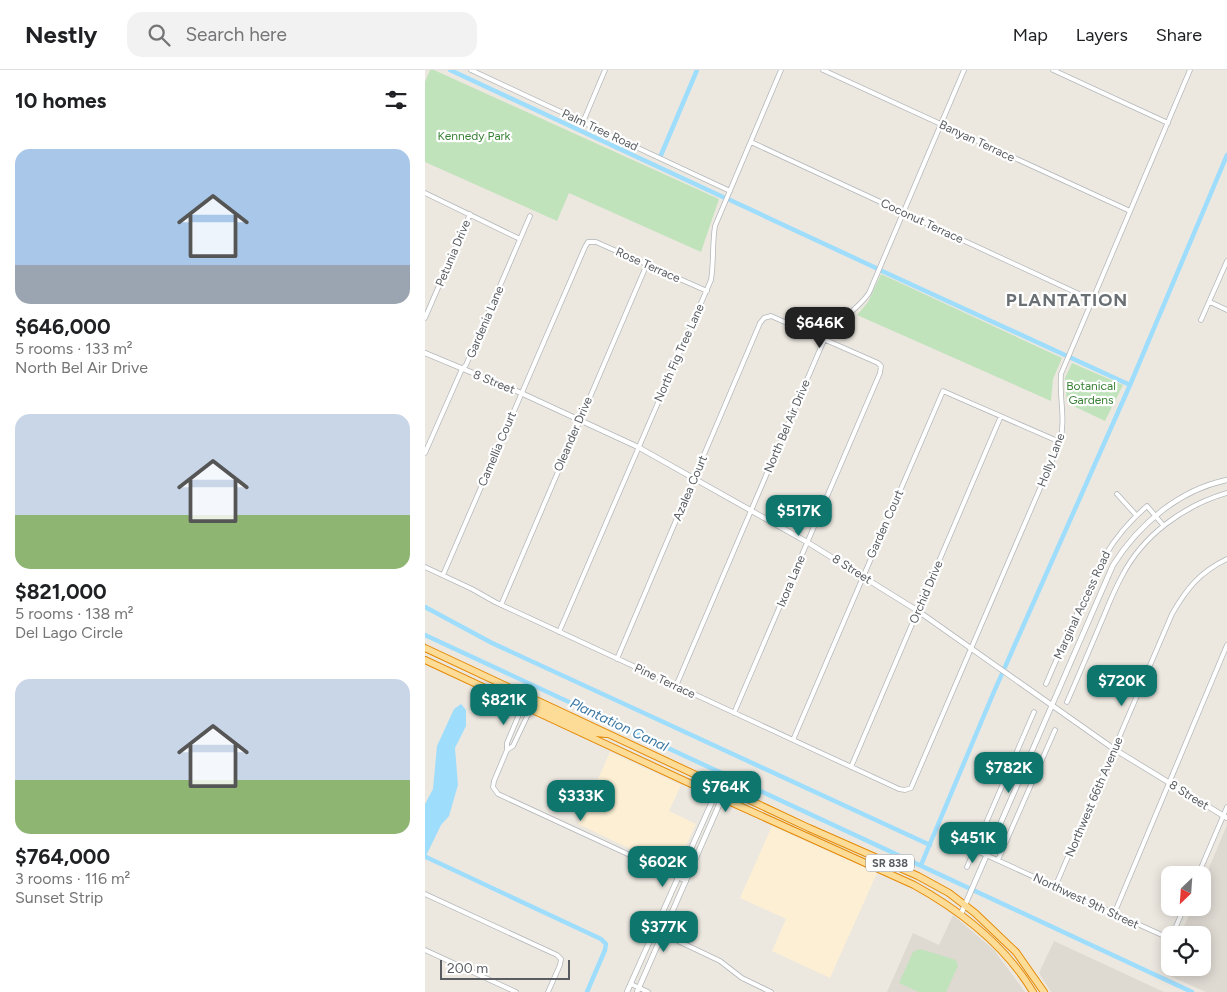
<!DOCTYPE html>
<meta charset="utf-8">
<style>
body{margin:0;font-family:Figtree,sans-serif;background:#f2f2f2;color:#202124;height:100vh;display:flex;flex-direction:column;font-size:19px;white-space:nowrap}
*{box-sizing:border-box;margin:0}
p{font-size:16px;color:#757577}
.icon{flex:none;width:28px;height:28px;fill:none;stroke:currentColor;stroke-width:2;stroke-linecap:round;stroke-linejoin:round}
.map{position:relative;flex:1;overflow:hidden}
.details{display:flex;flex-direction:column;background:#fff;width:425px}
.details>*{flex:none}
.needle{width:32px;rotate:205deg}
.fabs{position:absolute;left:736px;top:796px;display:grid;gap:10px}
.fabs a{display:grid;place-items:center;width:50px;height:50px;border-radius:10px;background:#fff;box-shadow:0 2px 12px #0003;font-size:25px}
.scale{position:absolute;left:15px;bottom:12px;width:130px;box-sizing:border-box;padding-left:5px;border:2px solid #595d61;border-top:0;font-size:14px;line-height:18px;white-space:nowrap;color:#595d61;-webkit-text-stroke:4px #fff;paint-order:stroke}
.price{position:absolute;translate:-50% -42px;padding:0 11px;border-radius:10px;background:#0f766e;color:#fff;font-size:16px;line-height:32px;filter:drop-shadow(0 1px 2px #0008)}
.price::after{content:'';position:absolute;left:50%;top:30px;width:15px;height:11px;margin-left:-8px;background:inherit;clip-path:polygon(0 0,100% 0,50% 100%)}
.price.active{background:#222;color:#fff}
ul{padding:0;list-style:none}
li{display:grid;align-content:center;gap:10px;height:265px;padding:0 15px}
li span{display:grid;place-items:center;height:155px;border-radius:15px;color:#555}
li>.icon{margin-inline-start:auto}
span .icon{width:90px;height:90px;fill:#fffc;stroke-width:1}
li b{font-size:21px}
h2{display:flex;justify-content:space-between;align-items:center;height:60px;padding:0 15px;font-size:21px}
header{display:flex;align-items:center;gap:30px;box-sizing:border-box;height:70px;padding:0 25px;background:#fff;border-bottom:1px solid #e0e0e0}
header strong{font-size:24px}
nav{display:flex;gap:28px;margin-inline-start:auto;font-size:18px}
.search{width:350px;height:45px;background:#f2f2f2;display:flex;align-items:center;gap:12px;box-sizing:border-box;padding:0 18px;border-radius:15px;color:#757577;font-size:19px}
main{display:flex;flex:1;min-height:0}
.map>svg:first-child{display:block}
.commercial{fill:#fcefd4}
.education{fill:#ded9d1}
.green{fill:#c0e3bc}
.water{fill:#9fddfc}
.lines{fill:none;stroke-linecap:round;stroke-linejoin:round}
.canal{stroke:#9fddfc;stroke-width:4.5}
.minor-casing{stroke:#b3b7bb;stroke-width:5.5}
.tertiary-casing{stroke:#b3b7bb;stroke-width:6}
.trunk-casing{stroke:#e58a06;stroke-width:8}
.minor{stroke:#fff;stroke-width:4}
.tertiary{stroke:#fff;stroke-width:4.5}
.trunk{stroke:#fcdc96;stroke-width:6}
.labels{text-anchor:middle;dominant-baseline:central;stroke-width:4.5;stroke-linejoin:round;paint-order:stroke}
.shield{fill:#fff;stroke:#8b8e90;stroke-width:1}
.shield-label{font-size:11px;font-weight:bold;fill:#595d61}
.street-label{font-size:12px;fill:#595d61;stroke:#fff}
.park-label{font-size:12px;fill:#3a8236;stroke:#fff}
.water-label{font-size:14px;font-style:italic;fill:#3c79a4;stroke:#fff}
.district-label{font-size:18px;font-weight:bold;letter-spacing:1px;fill:#6a6f73;stroke:#fff}
</style>
<header>
<strong>Nestly</strong>
<div class="search"><svg class="icon" aria-label="search" viewBox="0 0 24 24"><circle cx="10" cy="10" r="6"/><path d="M15 15l6 6"/></svg>Search here</div>
<nav><a>Map</a><a>Layers</a><a>Share</a></nav>
</header>
<main>
<section class="details">
<h2>10 homes<svg class="icon" aria-label="filters" viewBox="0 0 24 24"><path d="M4 7h16M4 17h16"/><circle cx="9" cy="7" r="2"/><circle cx="15" cy="17" r="2"/></svg></h2>
<ul>
<li><span style="background:linear-gradient(#a9c7e8 75%,#9aa5b1 0)"><svg class="icon" aria-label="home" viewBox="0 0 24 24"><path d="M3 11l9-7 9 7M6 9v11h12V9"/></svg></span><div><b>$646,000</b><p>5 rooms · 133 m²</p><p>North Bel Air Drive</p></div></li>
<li><span style="background:linear-gradient(#c9d6e8 65%,#8fb573 0)"><svg class="icon" aria-label="home" viewBox="0 0 24 24"><path d="M3 11l9-7 9 7M6 9v11h12V9"/></svg></span><div><b>$821,000</b><p>5 rooms · 138 m²</p><p>Del Lago Circle</p></div></li>
<li><span style="background:linear-gradient(#c9d6e8 65%,#8fb573 0)"><svg class="icon" aria-label="home" viewBox="0 0 24 24"><path d="M3 11l9-7 9 7M6 9v11h12V9"/></svg></span><div><b>$764,000</b><p>3 rooms · 116 m²</p><p>Sunset Strip</p></div></li>
</ul>
</section>
<div class="map">
<svg width="802" height="922" viewBox="0 0 802 922">
<rect width="100%" height="100%" fill="#ece8e0"/>
<path class="commercial" d="M185,682L256,715L244,741L271,754L250,800L153,754Z
M347,756L452,803L405,908L347,881L361,849L315,828Z"/>
<path class="education" d="M802,755V922H781L738,903L745,887V898H778V865H755L767,838H778V812Z
M528,845L569,880L600,922H462L488,863L514,875Z
M629,871L739,922H626L614,903Z"/>
<path class="green" d="M5,0H9L294,129L276,182L144,123L132,151L0,92V12Z
M456,204L637,288L628,309L626,331L432,245L443,232Z
M647,293L698,315L680,351L642,333L640,308Z
M495,879L531,890L533,896L521,922H494L474,913L488,882Z"/>
<path class="water" d="M36,634L41,640V656L30,678L33,715L24,746L16,755L0,788V734L8,719L12,676L29,639Z"/>
<g class="lines">
<path class="canal" d="M25,0L298,127
M236,85L272,0
M305,130L451,198
M457,201L705,315
M0,537L67,573L505,775
M0,565L767,922
M1,787L176,869L181,874L180,880L162,922
M496,795L568,624L705,315L802,85"/>
<defs>
<path id="minor" d="M46,0L305,121
M398,0L705,141
M628,0L743,53
M158,52L180,0
M326,72L667,230
M0,123L95,169
M785,232L802,240
M0,248L45,144
M776,250L802,191
M0,383L37,299L41,295L105,146
M692,424L711,445
M0,497L47,519L70,532L474,719L480,720L486,718L635,372C641,349 634,327 636,304L765,0
M18,505L160,177L163,172H171L282,221
M76,535L222,194
M134,562L286,210C289,192 287,174 290,156L356,0
M192,589L335,253L339,248L346,246L453,293L456,296L455,303L309,643
M621,614C631,591 641,567 652,544C671,499 685,468 722,436L738,455
M251,616L399,270C404,264 409,256 415,251C426,242 436,235 444,223L539,0
M642,632C653,607 664,581 675,555C682,539 688,522 697,506C718,465 758,436 802,423
M106,638L88,676L82,680L69,711L68,717L73,724L261,811
M368,670L518,321L635,372
M82,680V673L98,635
M426,697L576,346
M550,780L739,866H745
M573,790L630,660
M542,797L609,642
M773,805L802,737
M630,817L747,544C762,518 775,502 802,489
M0,824L132,885L136,889L135,895L123,922
M689,844L802,575
M230,860L295,891L317,908L346,922
M746,865L749,861L759,838
M0,880L91,922
M206,914L223,922"/>
<path id="tertiary" d="M0,283L96,323L213,377L382,472L493,541L689,679L802,748
M536,844L688,495C714,454 754,420 802,410
M202,922L294,716
M212,922L301,719"/>
<path id="trunk" d="M0,578L384,758L493,806L524,823L550,843L591,882L619,922
M0,590L290,725L489,815C536,841 580,875 608,922
M98,635L107,634L171,663L181,664"/>
</defs>
<use href="#minor" class="minor-casing"/>
<use href="#tertiary" class="tertiary-casing"/>
<use href="#trunk" class="trunk-casing"/>
<use href="#minor" class="minor"/>
<use href="#tertiary" class="tertiary"/>
<use href="#trunk" class="trunk"/>
</g>
<g class="labels">
<rect class="shield" x="441" y="784.5" width="48" height="17" rx="4"/>
<g class="shield-label">
<text x="465" y="793">SR 838</text>
</g>
<g class="street-label">
<text transform="translate(175 60) rotate(25)">Palm Tree Road</text>
<text transform="translate(552 71) rotate(25)">Banyan Terrace</text>
<text transform="translate(497 151) rotate(25)">Coconut Terrace</text>
<text transform="translate(28 183) rotate(-67)">Petunia Drive</text>
<text transform="translate(223 195) rotate(24)">Rose Terrace</text>
<text transform="translate(60 252) rotate(-67)">Gardenia Lane</text>
<text transform="translate(254 283) rotate(-66)">North Fig Tree Lane</text>
<text transform="translate(69 312) rotate(22)">8 Street</text>
<text transform="translate(362 356) rotate(-67)">North Bel Air Drive</text>
<text transform="translate(148 364) rotate(-67)">Oleander Drive</text>
<text transform="translate(72 379) rotate(-67)">Camellia Court</text>
<text transform="translate(626 390) rotate(-69)">Holly Lane</text>
<text transform="translate(265 418) rotate(-67)">Azalea Court</text>
<text transform="translate(460 454) rotate(-66)">Garden Court</text>
<text transform="translate(427 499) rotate(32)">8 Street</text>
<text transform="translate(366 511) rotate(-67)">Ixora Lane</text>
<text transform="translate(501 522) rotate(-67)">Orchid Drive</text>
<text transform="translate(657 535) rotate(-65)">Marginal Access Road</text>
<text transform="translate(240 611) rotate(25)">Pine Terrace</text>
<text transform="translate(764 725) rotate(32)">8 Street</text>
<text transform="translate(669 727) rotate(-67)">Northwest 66th Avenue</text>
<text transform="translate(661 831) rotate(25)">Northwest 9th Street</text>
</g>
<g class="park-label">
<text x="49" y="66">Kennedy Park</text>
<text x="666" y="316">Botanical<tspan x="666" dy="14">Gardens</tspan></text>
</g>
<g class="water-label">
<text transform="translate(194 655) rotate(25)">Plantation Canal</text>
</g>
<g class="district-label">
<text x="642" y="230">PLANTATION</text>
</g>
</g>
</svg>
<div class="fabs">
<a><svg class="needle" viewBox="-14 -14 28 28"><path d="M0-13l5 13h-10z" fill="#e53935"/><path d="M0 13l5-13h-10z" fill="#757577"/></svg></a>
<a><svg class="icon" aria-label="locate" viewBox="0 0 24 24"><circle cx="12" cy="12" r="6"/><path d="M12 2v4M12 18v4M2 12h4M18 12h4"/></svg></a>
</div>
<div class="scale">200 m</div>
<b class="price active" style="left:395px;top:279px">$646K</b>
<b class="price" style="left:374px;top:467px">$517K</b>
<b class="price" style="left:697px;top:637px">$720K</b>
<b class="price" style="left:79px;top:656px">$821K</b>
<b class="price" style="left:584px;top:724px">$782K</b>
<b class="price" style="left:301px;top:743px">$764K</b>
<b class="price" style="left:156px;top:752px">$333K</b>
<b class="price" style="left:548px;top:794px">$451K</b>
<b class="price" style="left:238px;top:818px">$602K</b>
<b class="price" style="left:239px;top:883px">$377K</b>
</div>
</main>
